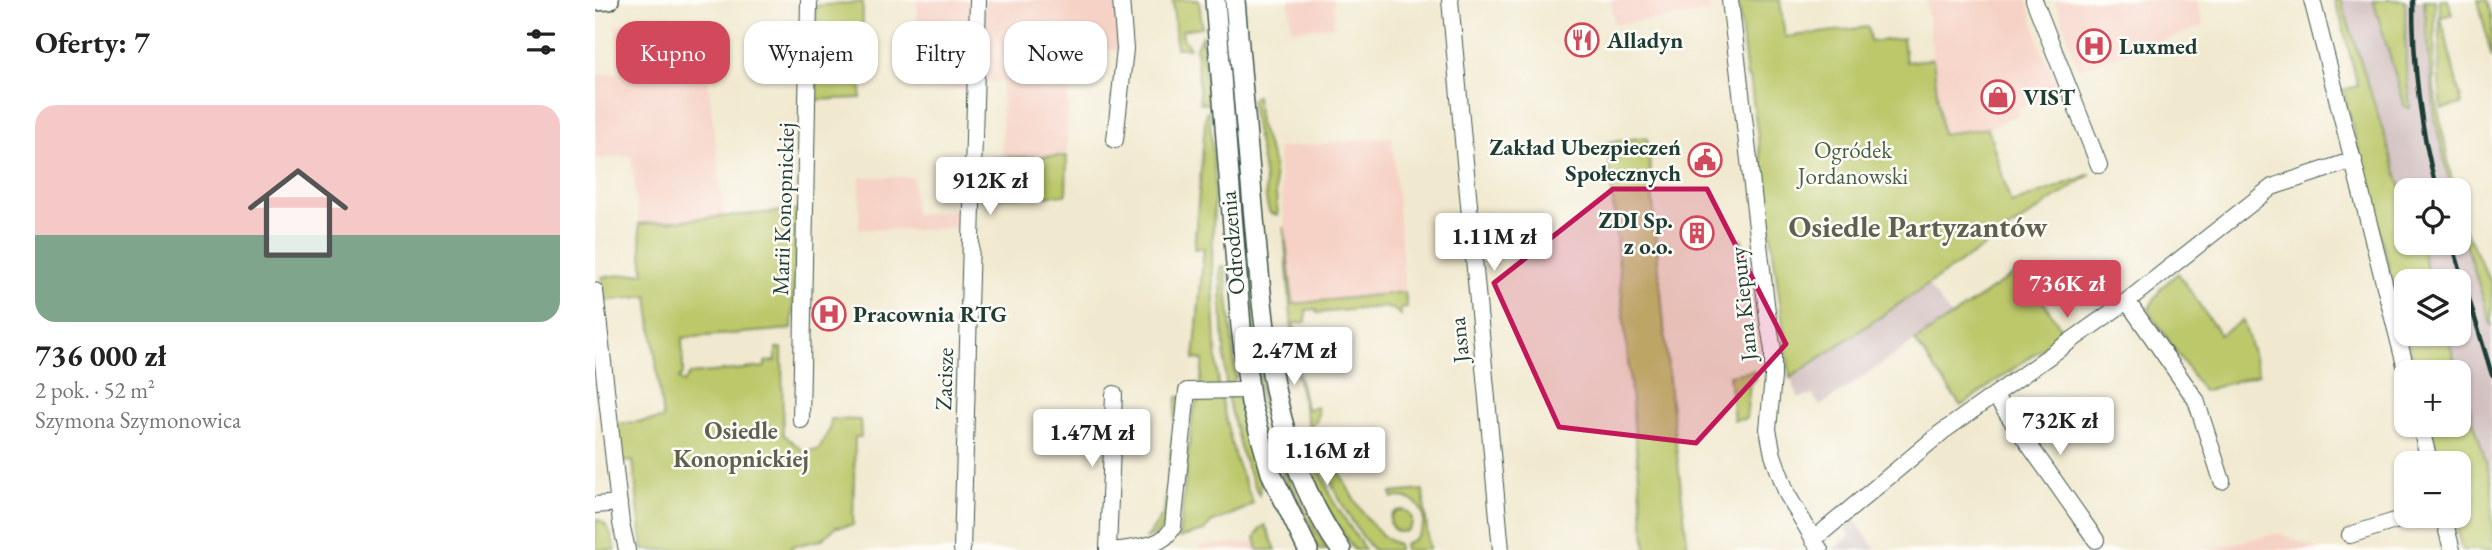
<!DOCTYPE html>
<html lang="pl">
<meta charset="utf-8">
<style>
body{margin:0;font-family:"EB Garamond",serif;background:#f2f2f2;color:#222;height:100vh;display:flex;flex-direction:column;font-size:26px;white-space:nowrap}
*{box-sizing:border-box;margin:0}
p{font-size:23px;color:#767676}
.icon{flex:none;width:38px;height:38px;fill:none;stroke:currentColor;stroke-width:2;stroke-linecap:round;stroke-linejoin:round}
.map{position:relative;flex:1;overflow:hidden}
.details{display:flex;flex-direction:column;background:#fff;width:595px}
.details>*{flex:none}
.guide{position:absolute;left:21px;top:21px;width:665px;height:63px;display:flex;gap:14px}
.fabs{position:absolute;left:1799px;top:178px;display:grid;gap:14px}
.fabs a{display:grid;place-items:center;width:77px;height:77px;border-radius:14px;background:#fff;box-shadow:0 2px 5px #0004;font-size:35px}
.price{position:absolute;translate:-50% -60px;padding:0 16px;border-radius:7px;background:#fff;color:#222;font-size:23px;line-height:46px;filter:drop-shadow(0 2px 4px #0008)}
.price::after{content:'';position:absolute;left:50%;top:42px;width:21px;height:16px;margin-left:-10px;background:inherit;clip-path:polygon(0 0,100% 0,50% 100%)}
.price.on{background:#d1495b;color:#fff}
ul{padding:0;list-style:none}
li{display:grid;align-content:center;gap:14px;height:371px;padding:0 35px}
li+li{border-top:2px solid #e0e0e0}
li span{display:grid;place-items:center;height:217px;border-radius:21px;color:#555}
li>.icon{margin-inline-start:auto}
span .icon{width:126px;height:126px;fill:#fffc;stroke-width:1}
li b{font-size:30px}
h2{display:flex;justify-content:space-between;align-items:center;height:84px;padding:0 35px;font-size:30px}
.pill{padding:0 24px;border-radius:21px;background:#fff;box-shadow:0 2px 5px #0004;font-size:24px;line-height:63px}
.pill.on{background:#d1495b;color:#fff}
main{display:flex;flex:1;min-height:0}
.map>svg:first-child{display:block}
.built{fill:#f6d1c5}
.industrial{fill:#d1bfbf}
.green{fill:#bcc86a;stroke:#6e824f;stroke-width:2}
.lines{fill:none;stroke-linecap:round;stroke-linejoin:round}
.minor-casing{stroke:#3e574b;stroke-width:18}
.major-casing{stroke:#3e574b;stroke-width:22}
.minor{stroke:#fff;stroke-width:16}
.major{stroke:#fff;stroke-width:19}
.rail{stroke:#1f3d34;stroke-width:4.5}
.marked{fill:#c2185b;fill-opacity:0.2;stroke:#c2185b;stroke-width:5;stroke-linejoin:round}
.labels{text-anchor:middle;dominant-baseline:central;stroke-width:5;stroke-linejoin:round;paint-order:stroke}
.poi-label{font-size:23px;font-weight:bold;fill:#1f3d34;stroke:#fdfcf7;text-anchor:start}
.park-label{font-size:23px;fill:#466042;stroke:#fdfcf7}
.street-label{font-size:23px;fill:#1f3d34;stroke:#fdfcf7}
.neighbourhood-label{font-size:24px;font-weight:bold;fill:#5f614e;stroke:#fdfcf7}
.district-label{font-size:30px;font-weight:bold;fill:#5f614e;stroke:#fdfcf7}
</style>
<main>
<section class="details">
<h2>Oferty: 7<svg class="icon" aria-label="filters" viewBox="0 0 24 24"><path d="M4 7h16M4 17h16"/><circle cx="9" cy="7" r="2"/><circle cx="15" cy="17" r="2"/></svg></h2>
<ul>
<li><span style="background:linear-gradient(#f6c9c9 60%,#7fa58c 0)"><svg class="icon" aria-label="home" viewBox="0 0 24 24"><path d="M3 11l9-7 9 7M6 9v11h12V9"/></svg></span><div><b>736 000 zł</b><p>2 pok. · 52 m²</p><p>Szymona Szymonowica</p></div></li>
</ul>
</section>
<div class="map">
<svg width="1897" height="550" viewBox="0 0 1897 550">
<rect width="100%" height="100%" fill="#fdfcf7"/>
<filter id="ink" filterUnits="userSpaceOnUse"><feTurbulence type="fractalNoise" baseFrequency=".0143" numOctaves="2"/><feDisplacementMap in="SourceGraphic" scale="14" xChannelSelector="R" yChannelSelector="G"/><feConvolveMatrix kernelMatrix="1 2 1 2 8 2 1 2 1" color-interpolation-filters="sRGB"/></filter>
<filter id="wash" filterUnits="userSpaceOnUse"><feTurbulence type="fractalNoise" baseFrequency=".00686" numOctaves="4" result="noise"/><feDisplacementMap in="SourceGraphic" scale="28" xChannelSelector="R" yChannelSelector="G"/><feGaussianBlur stdDeviation="1.57" result="paint"/><feColorMatrix in="noise" values="0 0 0 0 0 0 0 0 0 0 0 0 0 0 0 0 0 1.4 0 .05"/><feComposite in="paint" operator="in"/></filter>
<g filter="url(#wash)">
<rect width="100%" height="100%" fill="#f1e9cf"/>
<path class="built" d="M322,0H376L373,88L321,90L320,80L324,68Z
M389,0H520L525,50L478,48L473,95L472,156L407,157V82H388Z
M694,0H738L739,26L696,30Z
M1016,0H1114L1116,13L1019,24Z
M1331,0H1432L1445,46L1465,93L1422,109L1424,114L1393,128L1347,134Z
M1460,0H1601L1609,26L1484,69Z
M106,17L129,216L44,224L36,156L0,159V75L26,73L20,24Z
M797,137L811,300L698,310L682,148Z
M265,177H318L319,214L369,209V227L327,230L264,229Z
M1684,533L1723,550H1610L1640,543Z
M660,542L663,550H604V546Z"/>
<path class="industrial" d="M1746,0H1778L1810,107L1815,108L1811,70L1810,0H1829L1840,118L1856,191H1811V203Z
M1864,219L1897,327V482L1852,334H1864V282H1836L1824,243H1864Z
M1332,284L1356,316L1225,406L1218,395L1204,398L1195,378Z
M1259,519L1281,550H1237L1256,536L1250,528Z"/>
<path class="green" d="M578,0H604L607,27L587,30L588,38L595,48H581Z
M1143,0H1185L1190,37L1273,27L1275,42L1308,38L1311,62L1338,59L1347,134L1393,128L1416,204L1496,174L1195,378L1155,77H1152Z
M1739,0H1746L1811,203V243H1824L1836,282H1811V334H1852L1863,373H1821L1748,90L1763,86L1745,16Z
M1778,0H1810L1811,70L1815,108L1810,107Z
M1829,0H1840L1839,88L1859,191H1856L1840,118Z
M1845,0H1853L1857,14L1846,17L1867,104L1847,109L1844,82Z
M1883,0H1892L1897,20V58Z
M268,2L266,98L220,100L221,6Z
M629,14H633L655,255L651,256Z
M607,36L613,104L605,103L601,47Z
M661,96L664,122L678,162L683,215L675,213C669,201 671,186 669,174C666,149 658,125 656,100Z
M614,111L620,178L617,260L623,387L640,458L658,503L649,509L616,523L609,531L584,538L598,411L604,398L608,360L599,359L609,248L599,249L611,112Z
M1052,137L1076,402L1093,550H1051L1012,142Z
M472,156L471,195L384,197L385,158Z
M202,210L197,329L87,338L88,373L84,379L88,383L95,374L170,367V362L181,361V348H187L188,434L208,451L223,450L235,429L236,419L265,420L266,437H260L258,525L241,527L226,540L197,546L196,550H48L38,461L26,462L23,424L68,419L53,296L9,301L7,277L49,273L44,224Z
M1865,224H1867L1897,284V327Z
M689,227L698,304L810,292L812,308L805,309L806,315L798,309L787,307L722,313L721,309L711,310V322L699,323L703,369L711,409L722,407L723,415L721,422L714,426L700,369Z
M1147,238L1154,298H1149L1142,242Z
M652,264H655C660,317 661,372 675,424C687,469 708,510 732,550H724C703,508 681,466 670,420C658,369 656,316 652,264Z
M630,266L641,377L637,384L631,386L625,267Z
M1427,269L1469,333L1366,406L1320,341Z
M1583,273L1625,335L1648,320L1664,374L1608,391L1553,310L1566,288Z
M1159,371L1160,379L1155,384L1151,419L1139,420L1134,375Z
M1864,374L1897,482V550H1867L1858,516H1864V464H1844L1835,425H1864Z
M632,396L640,397L644,401L666,478L664,496L647,455Z
M582,397H587L574,518C568,528 562,536 551,539L569,513Z
M714,444L738,501L770,550H759C745,529 706,472 710,449Z
M732,446L737,452C744,477 777,538 803,544V550H778C754,521 737,488 724,454L726,447Z
M828,490L834,550H810L809,544C842,533 830,491 797,498L796,493Z
M795 521a11 11 0 1 1 22 0a11 11 0 1 1-22 0Z
M1,519C15,524 17,537 20,550H0Z
M670,525L681,550H663L660,538L665,529Z"/>
</g>
<g filter="url(#ink)">
<g class="lines">
<defs>
<path id="minor" d="M855,0L906,550
M1135,0L1173,320L1178,350V377L1173,429L1178,455L1192,494L1225,550
M1439,0L1504,165
M1717,0L1812,373
M520,140L530,49L526,0
M0,291L26,523L32,550
M1532,301L1601,400L1627,481
M1399,395L1501,540
M206,420L214,0
M1825,425L1835,464
M0,505L24,503
M1848,516L1857,550
M1755,535L1816,516
M1218,540L1347,432L1532,301L1677,187L1759,160
M367,550L383,0
M513,550L519,394
M524,550C544,547 568,547 578,527L592,391L654,390"/>
<path id="major" d="M620,0L646,327L656,403L676,473L713,550
M640,0C646,73 653,146 659,218C670,336 676,450 746,550
M0,1L14,0"/>
</defs>
<use href="#minor" class="minor-casing"/>
<use href="#major" class="major-casing"/>
<use href="#minor" class="minor"/>
<use href="#major" class="major"/>
<path class="rail" d="M1818,0C1818,65 1825,128 1842,191
M1857,243L1897,375"/>
</g>
</g>
<path class="marked" d="M1018,189H1112L1191,344L1101,443L964,427L899,283Z"/>
<defs>
<symbol id="restaurant-ring" viewBox="-11 -11 22 22"><circle r="9.5" fill="#fdfcf7" stroke="#d1495b" stroke-width="1.5"/><path d="M-5-6h1v4h1v-4h1v4h1v-4h1v5L-1.5 .5V6h-2V.5L-5-1ZM5-6V6H3V1.5H1.5Q1.5-4 5-6Z" fill="#d1495b"/></symbol>
<symbol id="hospital-ring" viewBox="-11 -11 22 22"><circle r="9.5" fill="#fdfcf7" stroke="#d1495b" stroke-width="1.5"/><path d="M-5-5h3v3.5h4V-5h3V5h-3V1.5h-4V5h-3Z" fill="#d1495b"/></symbol>
<symbol id="shop-ring" viewBox="-11 -11 22 22"><circle r="9.5" fill="#fdfcf7" stroke="#d1495b" stroke-width="1.5"/><path d="M-5-2.5h2.3a2.7 3.5 0 0 1 5.4 0H5L5.5 6h-11ZM-1.5-2.5h3a1.5 2.3 0 0 0-3 0Z" fill="#d1495b"/></symbol>
<symbol id="civic-ring" viewBox="-11 -11 22 22"><circle r="9.5" fill="#fdfcf7" stroke="#d1495b" stroke-width="1.5"/><path d="M-.6-6.5H3V-4.5H.6V-3L4-1V1h2V6H-6V1h2V-1L-.6-3ZM-1.2 2.5V6h2.4V2.5Z" fill="#d1495b"/></symbol>
<symbol id="building-ring" viewBox="-11 -11 22 22"><circle r="9.5" fill="#fdfcf7" stroke="#d1495b" stroke-width="1.5"/><path d="M-4-6H4V6H1V3H-1V6H-4ZM-2.5-4.3h1.7v1.8h-1.7ZM.8-4.3h1.7v1.8H.8ZM-2.5-1h1.7V.8h-1.7ZM.8-1h1.7V.8H.8Z" fill="#d1495b"/></symbol>
</defs>
<g fill-rule="evenodd">
<use href="#restaurant-ring" x="968" y="21" width="38" height="38"/>
<use href="#hospital-ring" x="1480" y="27" width="38" height="38"/>
<use href="#shop-ring" x="1384" y="78" width="38" height="38"/>
<use href="#civic-ring" x="1091" y="141" width="38" height="38"/>
<use href="#building-ring" x="1083" y="214" width="38" height="38"/>
<use href="#hospital-ring" x="215" y="295" width="38" height="38"/>
</g>
<g class="labels">
<g class="poi-label">
<text x="1012" y="40">Alladyn</text>
<text x="1524" y="46">Luxmed</text>
<text x="1428" y="97">VIST</text>
<text x="1086" y="147" text-anchor="end">Zakład Ubezpieczeń<tspan x="1086" dy="26">Społecznych</tspan></text>
<text x="1078" y="220" text-anchor="end">ZDI Sp.<tspan x="1078" dy="26">z o.o.</tspan></text>
<text x="258" y="314">Pracownia RTG</text>
</g>
<g class="park-label">
<text x="1258" y="150">Ogródek<tspan x="1258" dy="26">Jordanowski</tspan></text>
</g>
<g class="street-label">
<text transform="translate(188 209) rotate(-88)">Marii Konopnickiej</text>
<text transform="translate(637 243) rotate(-95)">Odrodzenia</text>
<text transform="translate(1148 304) rotate(-96)">Jana Kiepury</text>
<text transform="translate(864 340) rotate(-96)">Jasna</text>
<text transform="translate(349 379) rotate(-88)">Zacisze</text>
</g>
<g class="neighbourhood-label">
<text x="146" y="430">Osiedle<tspan x="146" dy="28">Konopnickiej</tspan></text>
</g>
<g class="district-label">
<text x="1323" y="226">Osiedle Partyzantów</text>
</g>
</g>
</svg>
<div class="fabs">
<a><svg class="icon" aria-label="locate" viewBox="0 0 24 24"><circle cx="12" cy="12" r="6"/><path d="M12 2v4M12 18v4M2 12h4M18 12h4"/></svg></a>
<a><svg class="icon" aria-label="layers" viewBox="0 0 24 24"><path d="M12 4l9 5-9 5-9-5zM3 14l9 5 9-5"/></svg></a>
<a>+</a>
<a>−</a>
</div>
<b class="price" style="left:395px;top:217px">912K zł</b>
<b class="price" style="left:899px;top:273px">1.11M zł</b>
<b class="price on" style="left:1472px;top:320px">736K zł</b>
<b class="price" style="left:699px;top:387px">2.47M zł</b>
<b class="price" style="left:1465px;top:457px">732K zł</b>
<b class="price" style="left:497px;top:469px">1.47M zł</b>
<b class="price" style="left:732px;top:487px">1.16M zł</b>
<div class="guide">
<a class="pill on">Kupno</a>
<a class="pill">Wynajem</a>
<a class="pill">Filtry</a>
<a class="pill">Nowe</a>
</div>
</div>
</main>
